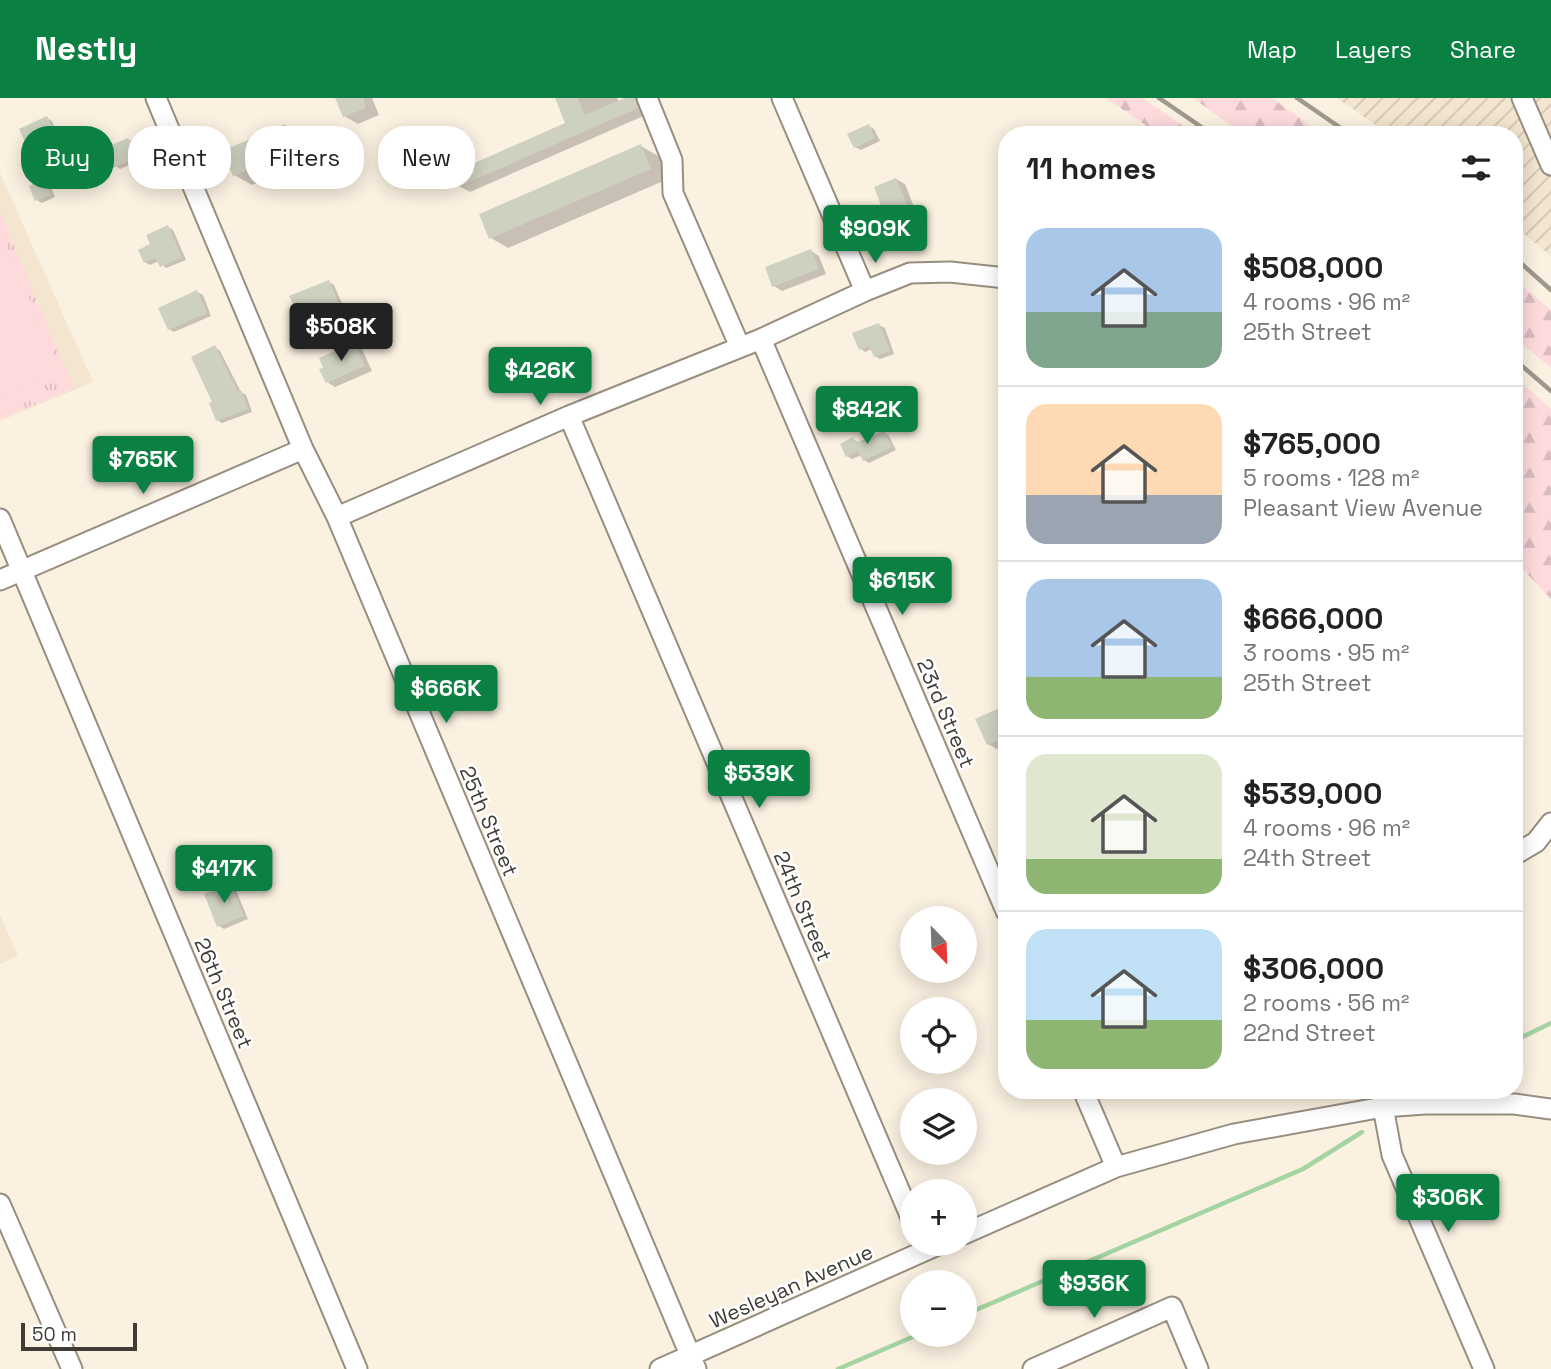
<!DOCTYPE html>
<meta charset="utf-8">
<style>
body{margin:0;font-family:"Space Grotesk",sans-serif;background:#f6f6f6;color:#222;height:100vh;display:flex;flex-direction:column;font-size:26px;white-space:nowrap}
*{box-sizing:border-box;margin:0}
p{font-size:23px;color:#767676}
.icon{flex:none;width:38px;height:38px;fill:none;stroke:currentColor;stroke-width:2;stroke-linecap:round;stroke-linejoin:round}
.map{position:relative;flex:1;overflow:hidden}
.sheet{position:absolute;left:998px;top:28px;width:525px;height:973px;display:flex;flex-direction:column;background:#fff;border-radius:28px;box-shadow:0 4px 18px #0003}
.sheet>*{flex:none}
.hud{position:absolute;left:21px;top:28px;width:665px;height:63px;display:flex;gap:14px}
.needle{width:46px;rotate:157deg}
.fabs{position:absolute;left:900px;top:808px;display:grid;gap:14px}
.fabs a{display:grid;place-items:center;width:77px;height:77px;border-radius:50%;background:#fff;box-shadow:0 4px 18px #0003;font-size:35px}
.scale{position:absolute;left:21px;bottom:18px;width:116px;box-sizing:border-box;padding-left:7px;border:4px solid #3f3b35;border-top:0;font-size:19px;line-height:24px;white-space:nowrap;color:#3f3b35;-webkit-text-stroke:5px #fff;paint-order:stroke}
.price{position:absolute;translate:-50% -60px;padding:0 16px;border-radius:7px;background:#0b8043;color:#fff;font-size:23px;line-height:46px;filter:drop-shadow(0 2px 4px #0008)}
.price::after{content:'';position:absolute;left:50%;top:42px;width:21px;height:16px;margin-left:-10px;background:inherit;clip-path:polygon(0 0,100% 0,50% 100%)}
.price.active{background:#222;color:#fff}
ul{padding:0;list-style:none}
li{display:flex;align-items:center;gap:21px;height:175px;padding:0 28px}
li+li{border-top:2px solid #e0e0e0}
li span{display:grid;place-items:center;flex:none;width:196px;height:140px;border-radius:21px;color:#555}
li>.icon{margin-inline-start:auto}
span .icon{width:84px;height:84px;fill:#fffc;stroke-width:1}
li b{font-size:30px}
h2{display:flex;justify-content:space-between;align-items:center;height:84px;padding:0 28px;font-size:30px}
.chip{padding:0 24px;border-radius:28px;background:#fff;box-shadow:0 4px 18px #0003;font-size:24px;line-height:63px}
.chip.active{background:#0b8043;color:#fff}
header{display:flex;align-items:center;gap:42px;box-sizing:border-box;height:98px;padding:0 35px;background:#0b8043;color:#fff}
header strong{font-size:33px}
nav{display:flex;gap:38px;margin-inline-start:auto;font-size:24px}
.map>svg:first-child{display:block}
.built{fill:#f3e5cf}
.industrial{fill:url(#industrial-furrows)}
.grass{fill:url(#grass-tufts)}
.forest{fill:url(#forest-firs)}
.pitch{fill:#fedadd}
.shadow{fill:#0003}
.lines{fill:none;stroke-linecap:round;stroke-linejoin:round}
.stream{stroke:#a3d4a1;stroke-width:4.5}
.building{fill:#cfd1c0}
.minor-casing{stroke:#978e80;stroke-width:23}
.minor{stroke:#fff;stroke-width:19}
.rail{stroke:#9f988d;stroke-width:4.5}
.labels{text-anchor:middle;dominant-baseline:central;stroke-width:5;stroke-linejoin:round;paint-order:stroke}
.street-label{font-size:21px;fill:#3f3b35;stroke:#fff}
</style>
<header>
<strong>Nestly</strong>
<nav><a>Map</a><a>Layers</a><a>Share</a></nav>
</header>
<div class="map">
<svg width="1551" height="1271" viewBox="0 0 1551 1271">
<defs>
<pattern id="industrial-furrows" width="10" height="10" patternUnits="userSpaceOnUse" patternTransform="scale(1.75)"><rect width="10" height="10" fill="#f3e5cf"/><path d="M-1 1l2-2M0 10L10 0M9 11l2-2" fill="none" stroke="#d1c5b2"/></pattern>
<pattern id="grass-tufts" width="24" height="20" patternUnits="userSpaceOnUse" patternTransform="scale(1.75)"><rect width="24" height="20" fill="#fedadd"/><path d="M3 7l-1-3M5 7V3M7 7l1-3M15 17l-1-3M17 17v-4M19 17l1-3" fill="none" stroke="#dbbcbe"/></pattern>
<pattern id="forest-firs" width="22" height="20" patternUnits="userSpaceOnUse" patternTransform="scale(1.75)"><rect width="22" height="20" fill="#fedadd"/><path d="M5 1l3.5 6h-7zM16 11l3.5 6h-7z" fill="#dbbcbe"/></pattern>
</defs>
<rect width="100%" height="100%" fill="#fbf1e1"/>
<path class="built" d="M0,75L93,284L0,323Z
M0,817L18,858L0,866Z"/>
<path class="industrial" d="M1337,0H1551V158L1514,128V37H1390Z"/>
<path class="grass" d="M0,114L73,290L0,321Z"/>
<path class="forest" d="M1106,0H1142L1196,37H1160Z
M1193,0H1272L1323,37H1245Z
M1514,181L1551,212V270L1514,239Z
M1514,278L1551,311V501L1514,462Z"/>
<path class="pitch" d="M0,132L62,275L0,301Z"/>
<path class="shadow" d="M337,0H372L379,17L358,26L344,18Z
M557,0H617L619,4L629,0H641L648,16L470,94L459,88L568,26Z
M47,20L52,23L60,41L34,53L29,50Z
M285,28L303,38L313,61L252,87L234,77Z
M869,28L874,31L880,43L861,52L855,49Z
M128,41L133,45L141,62L120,71L115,68Z
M641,48L658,58L668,81L508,150L491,140Z
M896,81L905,86L924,135L903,143L895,138Z
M44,83L49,86L55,99L42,105L37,102Z
M168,129L173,132L186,162L166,170L159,163L150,167L145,164L152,147Z
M811,153L819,158L826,176L782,193L774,188Z
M329,184L334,187L343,208L310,221L305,218L303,213L296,210Z
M197,194L203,197L211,218L174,234L169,231Z
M879,227L885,230L894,256L880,261L875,258L872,251L865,254L860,250Z
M354,246L362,251L372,273L335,289L327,284Z
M215,249L220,253L241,294L246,297L252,314L222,325L217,322L215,305Z
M884,335L889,338L896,352L869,365L864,362L862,357L852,361L847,358L853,341L858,344Z
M1006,609V647L997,651L988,646L977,622Z
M229,787L235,790L248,821L224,831L219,828Z"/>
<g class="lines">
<path class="stream" d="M1514,943L1551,925
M964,1217L1303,1071L1362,1034
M838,1271L917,1237"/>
</g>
<path class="building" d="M335,0H363L366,10L343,19Z
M555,0H578L585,17L625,0H635L638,10L458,89L452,75L565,25Z
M47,18L56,38L28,51L19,31Z
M285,26L296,51L233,78L222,53Z
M869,26L875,40L854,50L847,36Z
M128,40L137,59L113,70L104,50Z
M641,46L651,71L489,141L479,116Z
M896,80L916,130L893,139L874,89Z
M44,81L51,97L35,103L29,88Z
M168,127L182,159L160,169L156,160L144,165L138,152L150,146L146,137Z
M811,151L819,171L772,189L765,169Z
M329,182L339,206L303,219L299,209L295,211L289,198Z
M197,192L207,215L168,232L158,210Z
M879,225L890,253L874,259L869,248L859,252L852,235Z
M354,244L365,268L326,285L319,271L323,270L319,260Z
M215,247L238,294L241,292L248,311L216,323L209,305L212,304L191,259Z
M884,333L892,349L863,363L858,353L846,359L840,346L853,339L856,345Z
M1006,607V639L987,647L975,621Z
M230,785L244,818L217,829L204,796Z"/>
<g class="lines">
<defs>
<path id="minor" d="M156,0L303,351L337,419L696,1271
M647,0L672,62L673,95L740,249
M782,0L865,193
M1522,0L1551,67
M761,241L1006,813
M569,318L912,1122
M337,419L569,318L761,241L865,193L910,175L950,174L1006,180
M0,421L357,1271
M0,482L303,351
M1514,757L1536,744L1551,725
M1083,992L1116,1069
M1383,1009L1392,1057L1484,1271
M0,1106L72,1271
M964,1136L1116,1069L1234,1036L1383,1009L1425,1006H1514L1551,1011
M660,1271L940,1146
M1033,1271L1172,1209L1198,1271"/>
</defs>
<use href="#minor" class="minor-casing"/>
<use href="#minor" class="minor"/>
<path class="rail" d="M1159,0L1213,37
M1297,0L1351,37
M1514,159L1551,192
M1514,261L1551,293"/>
</g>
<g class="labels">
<g class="street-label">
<text transform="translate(946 615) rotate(67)">23rd Street</text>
<text transform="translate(489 723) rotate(67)">25th Street</text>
<text transform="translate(803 808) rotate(67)">24th Street</text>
<text transform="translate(224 895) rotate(67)">26th Street</text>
<text transform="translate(791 1188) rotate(-24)">Wesleyan Avenue</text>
</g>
</g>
</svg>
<div class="fabs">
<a><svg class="needle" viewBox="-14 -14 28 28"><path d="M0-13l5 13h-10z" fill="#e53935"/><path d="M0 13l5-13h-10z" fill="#767676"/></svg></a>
<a><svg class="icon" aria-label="locate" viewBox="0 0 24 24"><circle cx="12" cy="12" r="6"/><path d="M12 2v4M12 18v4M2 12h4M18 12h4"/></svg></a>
<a><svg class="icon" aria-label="layers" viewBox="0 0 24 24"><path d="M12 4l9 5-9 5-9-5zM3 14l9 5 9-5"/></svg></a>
<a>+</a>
<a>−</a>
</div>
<div class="scale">50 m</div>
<b class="price" style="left:875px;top:167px">$909K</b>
<b class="price active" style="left:341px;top:265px">$508K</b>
<b class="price" style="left:540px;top:309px">$426K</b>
<b class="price" style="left:867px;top:348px">$842K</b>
<b class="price" style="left:143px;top:398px">$765K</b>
<b class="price" style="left:902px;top:519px">$615K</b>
<b class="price" style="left:446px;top:627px">$666K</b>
<b class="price" style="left:759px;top:712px">$539K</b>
<b class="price" style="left:224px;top:807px">$417K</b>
<b class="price" style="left:1448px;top:1136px">$306K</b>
<b class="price" style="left:1094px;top:1222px">$936K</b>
<div class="hud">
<a class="chip active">Buy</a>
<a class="chip">Rent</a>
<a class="chip">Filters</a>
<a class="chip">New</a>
</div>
<section class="sheet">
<h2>11 homes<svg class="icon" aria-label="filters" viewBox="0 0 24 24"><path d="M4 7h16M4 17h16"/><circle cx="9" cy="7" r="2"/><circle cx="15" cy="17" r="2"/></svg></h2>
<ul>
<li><span style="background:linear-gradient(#a9c7e8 60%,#7fa58c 0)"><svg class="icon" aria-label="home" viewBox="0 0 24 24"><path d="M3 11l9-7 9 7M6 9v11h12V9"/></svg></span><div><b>$508,000</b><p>4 rooms · 96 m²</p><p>25th Street</p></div></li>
<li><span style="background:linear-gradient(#ffd9b3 65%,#9aa5b1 0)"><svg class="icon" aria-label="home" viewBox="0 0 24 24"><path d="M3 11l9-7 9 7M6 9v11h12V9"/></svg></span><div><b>$765,000</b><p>5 rooms · 128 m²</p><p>Pleasant View Avenue</p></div></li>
<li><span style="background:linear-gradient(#a9c7e8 70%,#8fb573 0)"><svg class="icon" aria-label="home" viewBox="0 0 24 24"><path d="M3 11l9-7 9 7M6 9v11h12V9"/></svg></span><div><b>$666,000</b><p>3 rooms · 95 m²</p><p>25th Street</p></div></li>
<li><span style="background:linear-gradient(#dfe7d0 75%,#8fb573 0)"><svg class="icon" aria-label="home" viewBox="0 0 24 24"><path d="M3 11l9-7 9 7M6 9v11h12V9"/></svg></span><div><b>$539,000</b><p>4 rooms · 96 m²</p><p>24th Street</p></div></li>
<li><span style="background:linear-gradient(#bfe0f5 65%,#8fb573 0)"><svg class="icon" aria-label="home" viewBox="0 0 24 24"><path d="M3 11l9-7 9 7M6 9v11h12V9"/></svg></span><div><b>$306,000</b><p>2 rooms · 56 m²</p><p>22nd Street</p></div></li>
</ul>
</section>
</div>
